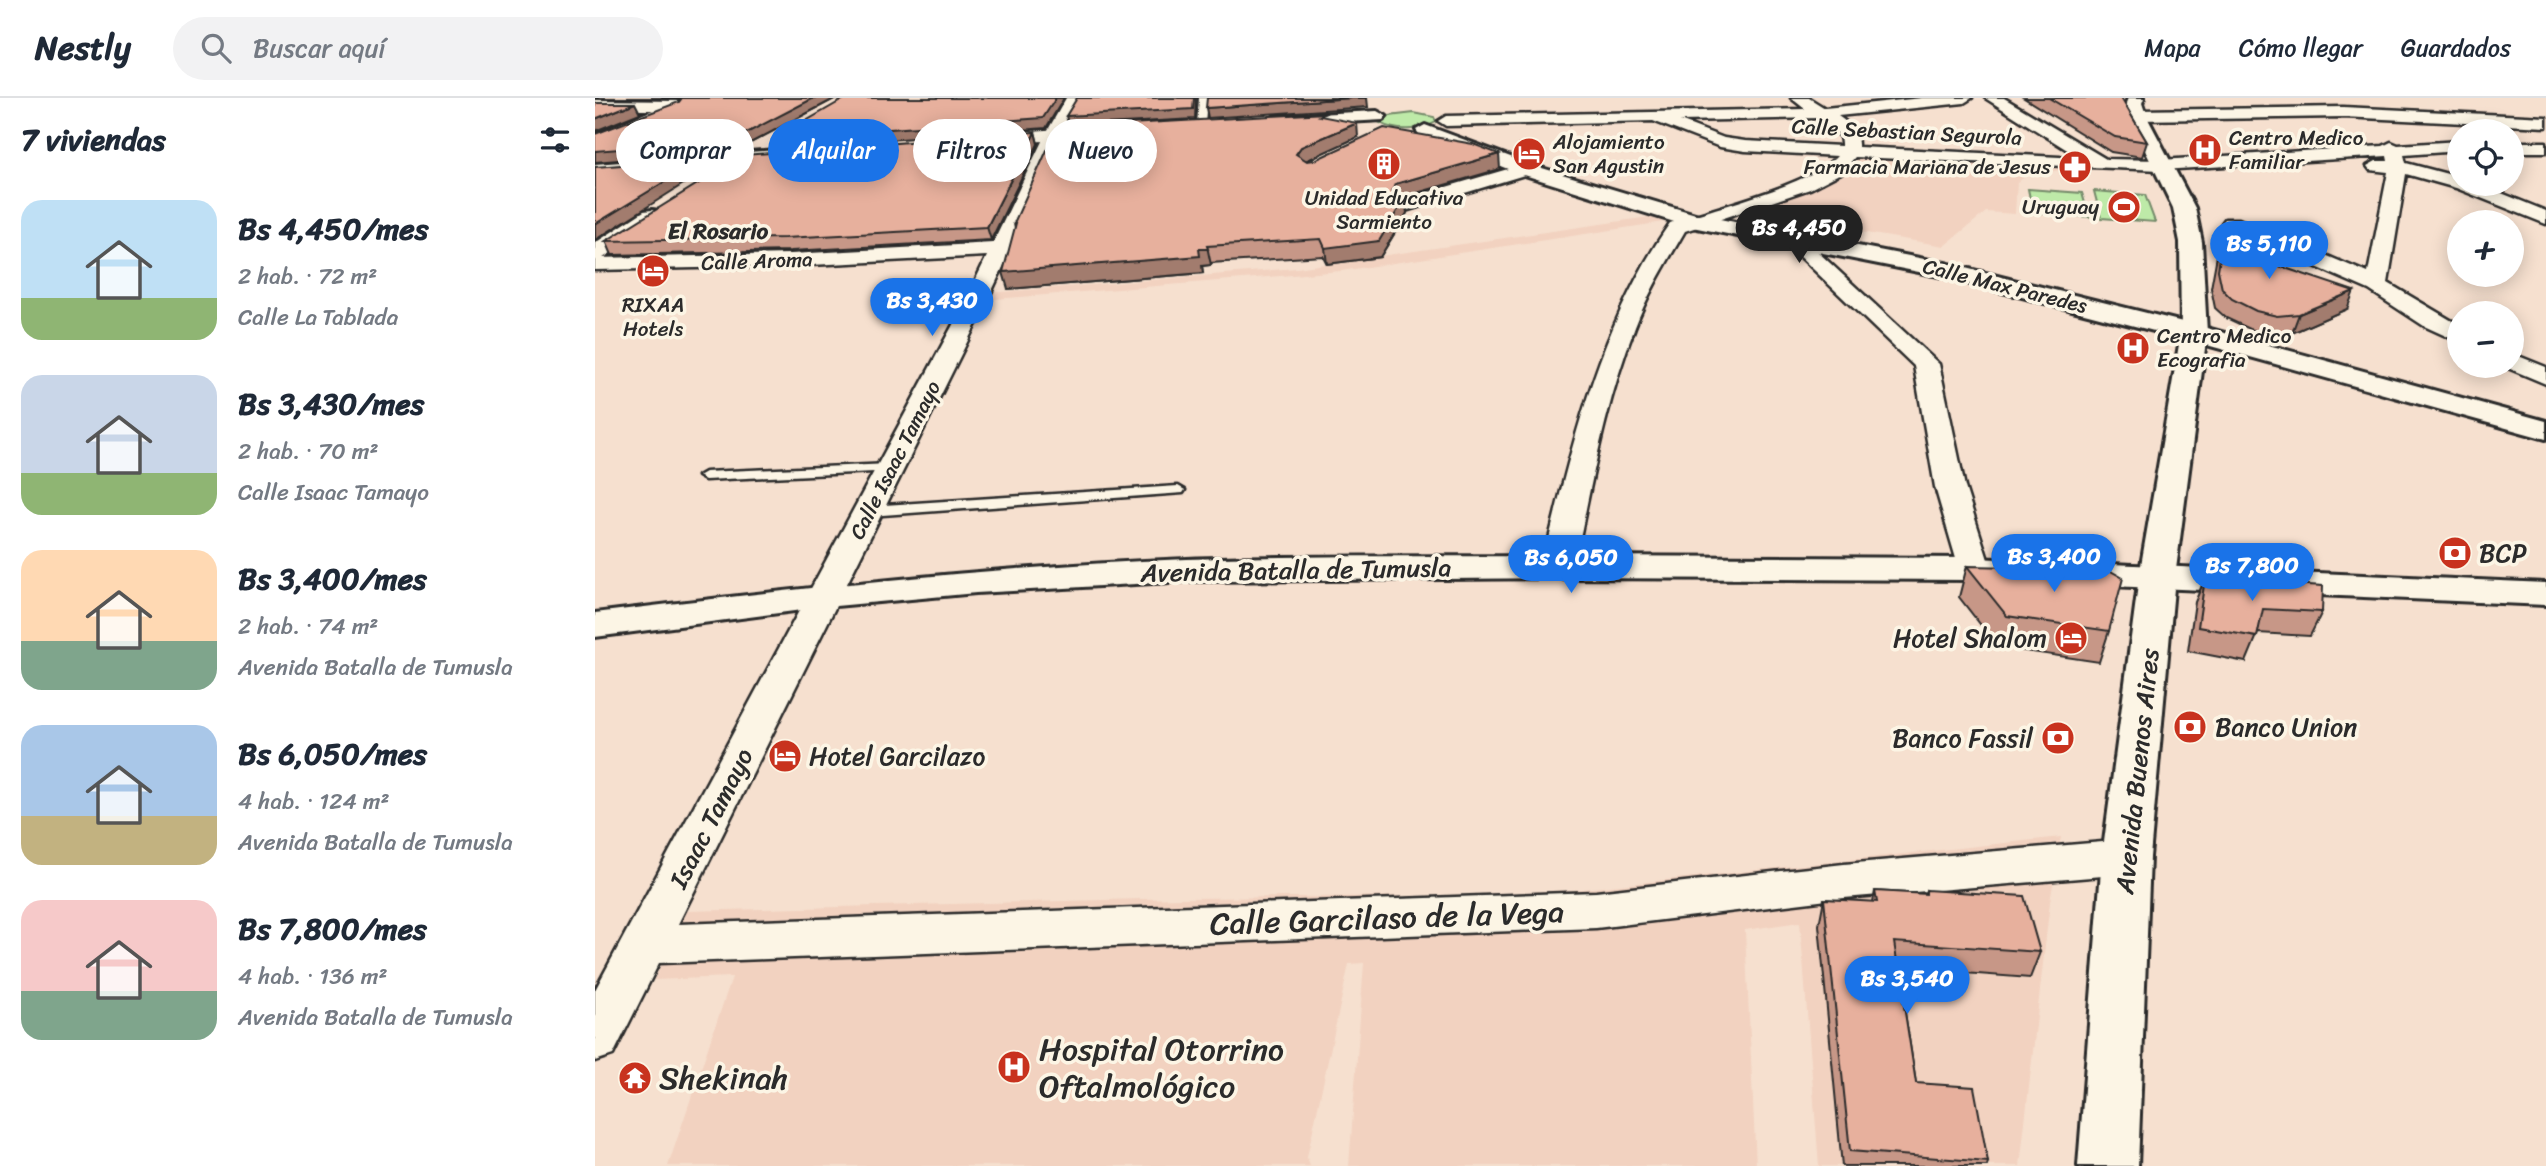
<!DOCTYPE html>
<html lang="es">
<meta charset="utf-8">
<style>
body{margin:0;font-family:Sriracha,sans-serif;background:#f2f2f3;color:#1f2937;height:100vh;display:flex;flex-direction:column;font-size:26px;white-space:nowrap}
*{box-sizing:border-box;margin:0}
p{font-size:23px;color:#747a83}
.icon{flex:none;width:38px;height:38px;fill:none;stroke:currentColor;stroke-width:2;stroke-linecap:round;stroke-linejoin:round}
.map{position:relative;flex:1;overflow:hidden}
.sheet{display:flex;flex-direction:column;background:#fff;width:595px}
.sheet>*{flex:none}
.banner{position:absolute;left:21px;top:21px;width:665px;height:63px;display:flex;gap:14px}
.buttons{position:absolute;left:1852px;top:21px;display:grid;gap:14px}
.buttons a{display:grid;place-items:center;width:77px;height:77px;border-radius:50%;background:#fff;box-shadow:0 4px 18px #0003;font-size:35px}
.price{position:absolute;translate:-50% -60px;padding:0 16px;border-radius:24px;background:#1a73e8;color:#fff;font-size:23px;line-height:46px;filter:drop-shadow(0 2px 4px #0008)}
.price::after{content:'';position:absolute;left:50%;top:42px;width:21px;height:16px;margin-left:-10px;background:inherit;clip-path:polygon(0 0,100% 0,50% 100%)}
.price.selected{background:#222;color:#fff}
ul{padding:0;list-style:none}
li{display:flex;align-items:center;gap:21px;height:175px;padding:0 21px}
li span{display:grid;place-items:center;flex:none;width:196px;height:140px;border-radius:21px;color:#555}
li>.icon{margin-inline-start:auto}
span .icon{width:84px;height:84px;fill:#fffc;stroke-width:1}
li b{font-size:30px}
h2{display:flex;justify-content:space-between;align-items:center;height:84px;padding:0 21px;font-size:30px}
.chip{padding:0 24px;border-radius:32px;background:#fff;box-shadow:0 4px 18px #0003;font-size:24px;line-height:63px}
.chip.selected{background:#1a73e8;color:#fff}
header{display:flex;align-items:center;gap:42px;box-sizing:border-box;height:98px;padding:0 35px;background:#fff;border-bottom:2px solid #e0e1e3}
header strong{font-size:33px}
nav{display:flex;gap:38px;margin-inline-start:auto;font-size:24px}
.search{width:490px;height:63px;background:#f2f2f3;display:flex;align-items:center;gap:18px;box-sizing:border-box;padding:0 24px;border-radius:38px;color:#747a83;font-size:26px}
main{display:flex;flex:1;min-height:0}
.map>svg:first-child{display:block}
.built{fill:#f2d2c0}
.green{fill:#beeaa8;stroke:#748a6a;stroke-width:2}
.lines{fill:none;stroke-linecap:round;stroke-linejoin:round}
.lane-casing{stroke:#2b2b2b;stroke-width:5}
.street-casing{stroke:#2b2b2b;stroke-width:5}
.secondary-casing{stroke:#2b2b2b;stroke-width:6}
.primary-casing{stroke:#2b2b2b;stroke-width:6}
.lane{fill:#fcf5e5;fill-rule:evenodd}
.street{fill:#fcf5e5;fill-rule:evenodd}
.secondary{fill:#fcf5e5;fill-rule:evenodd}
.primary{fill:#fcf5e5;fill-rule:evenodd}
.wall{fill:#c79787;stroke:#2b2b2b;stroke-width:2}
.shaded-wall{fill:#a27b6e;stroke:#2b2b2b;stroke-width:2}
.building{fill:#e7b09d;stroke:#2b2b2b;stroke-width:2}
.labels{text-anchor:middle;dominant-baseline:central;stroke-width:7;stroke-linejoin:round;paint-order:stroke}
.far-street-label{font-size:21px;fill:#2b2b2b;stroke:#fcf5e5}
.far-poi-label{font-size:21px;fill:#2b2b2b;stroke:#fcf5e5;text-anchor:start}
.far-neighbourhood-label{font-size:23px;font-weight:bold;fill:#2b2b2b;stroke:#fcf5e5}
.poi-label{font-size:26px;fill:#2b2b2b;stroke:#fcf5e5;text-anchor:start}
.street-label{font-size:26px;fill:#2b2b2b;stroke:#fcf5e5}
.near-street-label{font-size:32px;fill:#2b2b2b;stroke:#fcf5e5}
.near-poi-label{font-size:32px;fill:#2b2b2b;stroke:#fcf5e5;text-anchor:start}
</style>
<header>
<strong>Nestly</strong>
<div class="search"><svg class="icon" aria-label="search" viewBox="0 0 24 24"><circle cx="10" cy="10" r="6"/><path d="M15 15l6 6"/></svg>Buscar aquí</div>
<nav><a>Mapa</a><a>Cómo llegar</a><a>Guardados</a></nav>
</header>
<main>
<section class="sheet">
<h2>7 viviendas<svg class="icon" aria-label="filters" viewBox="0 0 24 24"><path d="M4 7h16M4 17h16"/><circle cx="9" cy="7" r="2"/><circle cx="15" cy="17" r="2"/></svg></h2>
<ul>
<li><span style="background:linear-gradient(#bfe0f5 70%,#8fb573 0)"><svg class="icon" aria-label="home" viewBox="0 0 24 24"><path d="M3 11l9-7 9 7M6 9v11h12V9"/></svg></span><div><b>Bs 4,450/mes</b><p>2 hab. · 72 m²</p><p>Calle La Tablada</p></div></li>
<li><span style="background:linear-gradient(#c9d6e8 70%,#8fb573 0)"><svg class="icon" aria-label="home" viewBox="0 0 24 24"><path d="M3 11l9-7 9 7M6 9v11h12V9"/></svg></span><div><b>Bs 3,430/mes</b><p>2 hab. · 70 m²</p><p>Calle Isaac Tamayo</p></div></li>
<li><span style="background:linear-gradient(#ffd9b3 65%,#7fa58c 0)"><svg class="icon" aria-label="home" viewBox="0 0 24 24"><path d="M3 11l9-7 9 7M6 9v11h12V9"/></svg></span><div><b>Bs 3,400/mes</b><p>2 hab. · 74 m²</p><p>Avenida Batalla de Tumusla</p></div></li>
<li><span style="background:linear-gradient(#a9c7e8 65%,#c2b280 0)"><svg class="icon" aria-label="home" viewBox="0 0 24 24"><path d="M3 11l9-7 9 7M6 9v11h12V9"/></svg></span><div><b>Bs 6,050/mes</b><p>4 hab. · 124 m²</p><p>Avenida Batalla de Tumusla</p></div></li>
<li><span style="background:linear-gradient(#f6c9c9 65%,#7fa58c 0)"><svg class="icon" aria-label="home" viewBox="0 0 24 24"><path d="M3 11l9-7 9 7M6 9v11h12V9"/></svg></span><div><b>Bs 7,800/mes</b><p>4 hab. · 136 m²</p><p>Avenida Batalla de Tumusla</p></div></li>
</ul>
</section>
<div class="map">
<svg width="1951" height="1068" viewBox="0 0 1951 1068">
<rect width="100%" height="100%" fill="#f6e0cf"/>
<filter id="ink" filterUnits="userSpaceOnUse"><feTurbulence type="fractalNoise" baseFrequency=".0143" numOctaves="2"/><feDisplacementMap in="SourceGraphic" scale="14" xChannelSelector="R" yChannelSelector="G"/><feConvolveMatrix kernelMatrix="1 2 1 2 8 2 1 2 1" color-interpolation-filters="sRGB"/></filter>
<g filter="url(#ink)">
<path class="built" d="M1264,59L1549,69L1550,73L1497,70L1470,71L1432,78L1422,84L1420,116L1391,114L1349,148L1128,111L1180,97L1249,62Z
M1054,119L1069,124L746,173L388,202L395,195L702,170Z
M1466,739L1455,804L1425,1068H1224L1205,824L1150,832L1161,1068H754L769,865L754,866L712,1059L715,1068H73L137,879L59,882L92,813L585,800L841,798L978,792Z"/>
<path class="green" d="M819,15L839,19L841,24C826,33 801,34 785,25L794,18Z
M1433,91L1487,95L1494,119L1438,115Z
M1499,93L1550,97L1560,124L1506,120Z"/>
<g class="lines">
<defs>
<path id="lane" d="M604,0H612L610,27L606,29L602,27Z
M295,366L300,367L302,370L300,373L110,382L103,378L110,374Z
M583,388L590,392L588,395L274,418L266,413L274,408Z"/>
<path id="street" d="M471,0H487L466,37L417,149L418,151L414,156L390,208L83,826L1001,794L1249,766L1531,742L1546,747L1553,759L1546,771L1531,776L1249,800L1001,830L64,865L18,957L0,963V892L368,208L392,158L196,168L0,172V160L196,156L398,145L450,37Z
M1196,0H1214L1230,10L1327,0H1377L1369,5L1243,18C1254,25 1264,35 1263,49L1485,60L1390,0H1409L1511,61L1566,62L1788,48L1796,44L1803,47L1864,43V53L1809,57L1811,65L1864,79V86H1884L1951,113V126L1861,90L1811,76L1793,185L1864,227V244L1829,228L1774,192L1630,129L1627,125L1630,121H1644L1773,175L1793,74L1775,72L1772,68L1781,63H1793L1792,58L1566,72L1260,59L1246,75L1215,91L1090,133C1072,164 1053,195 1040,229C1010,306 996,388 979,469L975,476L963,479L951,476L947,469C977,348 1003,229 1075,125C1115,111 1216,87 1242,58L1150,53L1125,49L1058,23L851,28L843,23L851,18L1210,11ZM1224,20C1235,27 1247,33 1246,48L1150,43L1129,40L1085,23Z
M0,2L82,3L90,8L87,11L0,47V36L58,12H0Z
M1748,9L1951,19V29L1748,19L1542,22L1534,17L1542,12Z
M1916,44H1951V54H1916Z
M930,66L936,67L939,71L936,75L810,113L800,107L803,103Z
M1201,138L1208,140L1344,266L1370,389L1396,471L1392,478L1380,481L1368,478L1364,471L1340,389L1319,268L1194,148L1191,144L1194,140Z
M1916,255L1951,269V286L1908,268H1916Z"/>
<path id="secondary" d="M782,13L791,18L788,22L680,28L671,23L680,18Z
M830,27L937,67L1104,117L1350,165L1608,229L1951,323V341L1590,241L1349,179L1092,128L923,75L824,36L821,32Z
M511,28L520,33L517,37L390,48L381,42L390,36Z
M194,51L204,57L201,61L0,78V66Z
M57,112L65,113L68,118L65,123L8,160L0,162V145L49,113Z
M963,458L1380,460L1951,485V507L1380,482L963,480L593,483L381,495L230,509L0,539V515C197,491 393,469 592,461C715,457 839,459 963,458Z"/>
<path id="primary" d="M1533,0H1549L1547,5L1551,17L1600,110L1607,144L1612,235L1580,479L1555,759L1543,1068H1483L1507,759L1544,479L1586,235L1585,144L1578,110L1533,17L1531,5Z"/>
</defs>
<use href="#lane" class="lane-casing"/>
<use href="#street" class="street-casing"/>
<use href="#secondary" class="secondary-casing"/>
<use href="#primary" class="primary-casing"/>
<use href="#lane" class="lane"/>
<use href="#street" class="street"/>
<use href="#secondary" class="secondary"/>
<use href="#primary" class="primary"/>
</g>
<path class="wall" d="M0,0H241L142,52L84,4L85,2L83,1Z
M1429,0H1526L1552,44L1547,59L1516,54Z
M733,20L763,39L711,62L905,71L809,99L812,115L785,159L732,166L728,158L615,165L616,167L607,168L608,175L413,191L420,130L419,125Z
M440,34L443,46L396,142L196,153L17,157L11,143Z
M1629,135L1660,160L1752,211L1697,235L1675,237L1655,231L1631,220L1620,210L1616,190L1623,152Z
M1372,468L1514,533L1504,564L1403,549L1364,499Z
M1610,480L1727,514L1715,538L1663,535L1651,564L1593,553L1600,504Z
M1331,792L1445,854L1435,880L1303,870L1321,985L1393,1064L1392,1068H1247L1224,827L1229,801L1278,804L1280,793L1330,796Z"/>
<path class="shaded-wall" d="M219,0H241L142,52L0,64V53Z
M461,0H469L451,30L187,50L183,39Z
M601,0L600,21L474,28L471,18Z
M757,0H772L773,9L613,20L611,10Z
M40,5L45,15L0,33V21Z
M762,25L763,39L708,64L701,56L706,49Z
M440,34L443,46L396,142L392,129Z
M904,56L905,71L801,101L797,94L800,86Z
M107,61L112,71L0,142V126Z
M810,100L812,115L785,159L732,166L730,150Z
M612,148L616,167L607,168L608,175L413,191L408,174Z
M1759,193L1752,211L1697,235L1704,216Z"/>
<path class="building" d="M87,0H219L138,42L0,53V36L84,4Z
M251,0H461L448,20L183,39Z
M482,0H599L598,11L471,18Z
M612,0H757L611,10Z
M1454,0H1526L1552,44L1520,39Z
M0,5H40L0,21Z
M732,15L725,18L762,25L706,49L701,56L712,63L720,62L789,30L878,46L904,56L800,86L797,94L810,100L784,143L730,150L726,141L612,148L613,151H604L605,158L408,174L421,125H419L462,30Z
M440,34L392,129L190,140L11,143L149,57Z
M107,61L0,126V69Z
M1629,135L1662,139L1660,160L1759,193L1704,216L1682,218L1661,213L1637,201L1627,191L1623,172Z
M1372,468L1512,471L1528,480L1514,533L1412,518Z
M1610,480L1728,488L1727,514L1668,511L1662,539L1603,529Z
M1331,792L1429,798L1445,854L1299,844L1321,985L1379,989L1393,1064L1255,1053L1229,801L1282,804L1280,793L1331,796Z"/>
</g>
<defs>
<symbol id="hospital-disc" viewBox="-11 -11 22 22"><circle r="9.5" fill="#c8321e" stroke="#fcf5e5"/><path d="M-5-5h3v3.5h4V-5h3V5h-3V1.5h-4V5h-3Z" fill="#fff"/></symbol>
<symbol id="hotel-disc" viewBox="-11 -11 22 22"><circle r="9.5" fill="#c8321e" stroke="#fcf5e5"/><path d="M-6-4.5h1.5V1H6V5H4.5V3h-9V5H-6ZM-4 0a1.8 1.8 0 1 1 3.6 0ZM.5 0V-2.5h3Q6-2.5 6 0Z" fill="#fff"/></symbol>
<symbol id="building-disc" viewBox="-11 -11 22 22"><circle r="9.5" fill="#c8321e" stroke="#fcf5e5"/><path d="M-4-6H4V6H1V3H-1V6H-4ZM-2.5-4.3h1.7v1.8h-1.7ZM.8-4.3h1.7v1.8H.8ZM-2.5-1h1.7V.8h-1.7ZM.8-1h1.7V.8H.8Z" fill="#fff"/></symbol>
<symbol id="pharmacy-disc" viewBox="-11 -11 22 22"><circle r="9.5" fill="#c8321e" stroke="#fcf5e5"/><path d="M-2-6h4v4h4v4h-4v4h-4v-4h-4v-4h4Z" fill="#fff"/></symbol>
<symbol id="stadium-disc" viewBox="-11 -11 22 22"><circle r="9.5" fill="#c8321e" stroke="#fcf5e5"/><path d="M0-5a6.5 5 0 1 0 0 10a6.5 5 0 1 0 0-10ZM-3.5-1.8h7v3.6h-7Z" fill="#fff"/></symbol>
<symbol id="bank-disc" viewBox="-11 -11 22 22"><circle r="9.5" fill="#c8321e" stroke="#fcf5e5"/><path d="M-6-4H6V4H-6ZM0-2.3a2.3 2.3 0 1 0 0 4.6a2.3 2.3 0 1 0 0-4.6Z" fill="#fff"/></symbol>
<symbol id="temple-disc" viewBox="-11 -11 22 22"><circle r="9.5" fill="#c8321e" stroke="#fcf5e5"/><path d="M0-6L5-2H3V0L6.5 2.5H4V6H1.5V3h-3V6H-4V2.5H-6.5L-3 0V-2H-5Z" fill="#fff"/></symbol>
</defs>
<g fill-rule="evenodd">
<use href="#hospital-disc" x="1591" y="33" width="38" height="38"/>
<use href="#hotel-disc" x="915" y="37" width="38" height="38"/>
<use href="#building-disc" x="770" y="47" width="38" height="38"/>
<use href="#pharmacy-disc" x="1461" y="50" width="38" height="38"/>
<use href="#stadium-disc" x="1510" y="90" width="38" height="38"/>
<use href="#hotel-disc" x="39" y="154" width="38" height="38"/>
<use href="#hospital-disc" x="1519" y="231" width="38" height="38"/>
<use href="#bank-disc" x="1841" y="436" width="38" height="38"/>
<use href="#hotel-disc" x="1457" y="521" width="38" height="38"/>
<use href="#bank-disc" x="1576" y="610" width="38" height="38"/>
<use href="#bank-disc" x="1444" y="621" width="38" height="38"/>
<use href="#hotel-disc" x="171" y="639" width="38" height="38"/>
<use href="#hospital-disc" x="400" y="950" width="38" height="38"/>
<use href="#temple-disc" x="21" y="961" width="38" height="38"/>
</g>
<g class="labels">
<g class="far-street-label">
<text transform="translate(1312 34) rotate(3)">Calle Sebastian Segurola</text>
<text transform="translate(162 163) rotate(-2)">Calle Aroma</text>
<text transform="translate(1410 188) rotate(14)">Calle Max Paredes</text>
<text transform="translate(300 362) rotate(-63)">Calle Isaac Tamayo</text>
</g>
<g class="far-poi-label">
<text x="1634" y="40">Centro Medico<tspan x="1634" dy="24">Familiar</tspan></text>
<text x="958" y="44">Alojamiento<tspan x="958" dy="24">San Agustin</tspan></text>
<text x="1456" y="69" text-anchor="end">Farmacia Mariana de Jesus</text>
<text x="789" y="100" text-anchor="middle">Unidad Educativa<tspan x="789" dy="24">Sarmiento</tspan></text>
<text x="1504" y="109" text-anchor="end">Uruguay</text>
<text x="58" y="207" text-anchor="middle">RIXAA<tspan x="58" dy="24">Hotels</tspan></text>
<text x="1562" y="238">Centro Medico<tspan x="1562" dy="24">Ecografia</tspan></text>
</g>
<g class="far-neighbourhood-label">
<text x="123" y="133">El Rosario</text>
</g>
<g class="poi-label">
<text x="1884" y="455">BCP</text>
<text x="1452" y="540" text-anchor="end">Hotel Shalom</text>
<text x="1620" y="629">Banco Union</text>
<text x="1438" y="640" text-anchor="end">Banco Fassil</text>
<text x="214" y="658">Hotel Garcilazo</text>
</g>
<g class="street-label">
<text transform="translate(701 472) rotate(-1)">Avenida Batalla de Tumusla</text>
<text transform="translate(1542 673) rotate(-84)">Avenida Buenos Aires</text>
<text transform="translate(116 720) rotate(-63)">Isaac Tamayo</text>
</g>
<g class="near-street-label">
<text transform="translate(792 820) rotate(-2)">Calle Garcilaso de la Vega</text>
</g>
<g class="near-poi-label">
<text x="444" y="951">Hospital Otorrino<tspan x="444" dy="37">Oftalmológico</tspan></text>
<text x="64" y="980">Shekinah</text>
</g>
</g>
</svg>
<div class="buttons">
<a><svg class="icon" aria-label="locate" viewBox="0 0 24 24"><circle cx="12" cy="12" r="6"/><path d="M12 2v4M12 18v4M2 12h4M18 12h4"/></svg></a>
<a>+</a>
<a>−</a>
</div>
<b class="price selected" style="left:1204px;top:167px">Bs 4,450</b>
<b class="price" style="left:1674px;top:183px">Bs 5,110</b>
<b class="price" style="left:337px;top:240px">Bs 3,430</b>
<b class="price" style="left:1459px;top:496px">Bs 3,400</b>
<b class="price" style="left:976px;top:497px">Bs 6,050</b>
<b class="price" style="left:1657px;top:505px">Bs 7,800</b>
<b class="price" style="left:1312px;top:918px">Bs 3,540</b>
<div class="banner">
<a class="chip">Comprar</a>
<a class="chip selected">Alquilar</a>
<a class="chip">Filtros</a>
<a class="chip">Nuevo</a>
</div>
</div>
</main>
